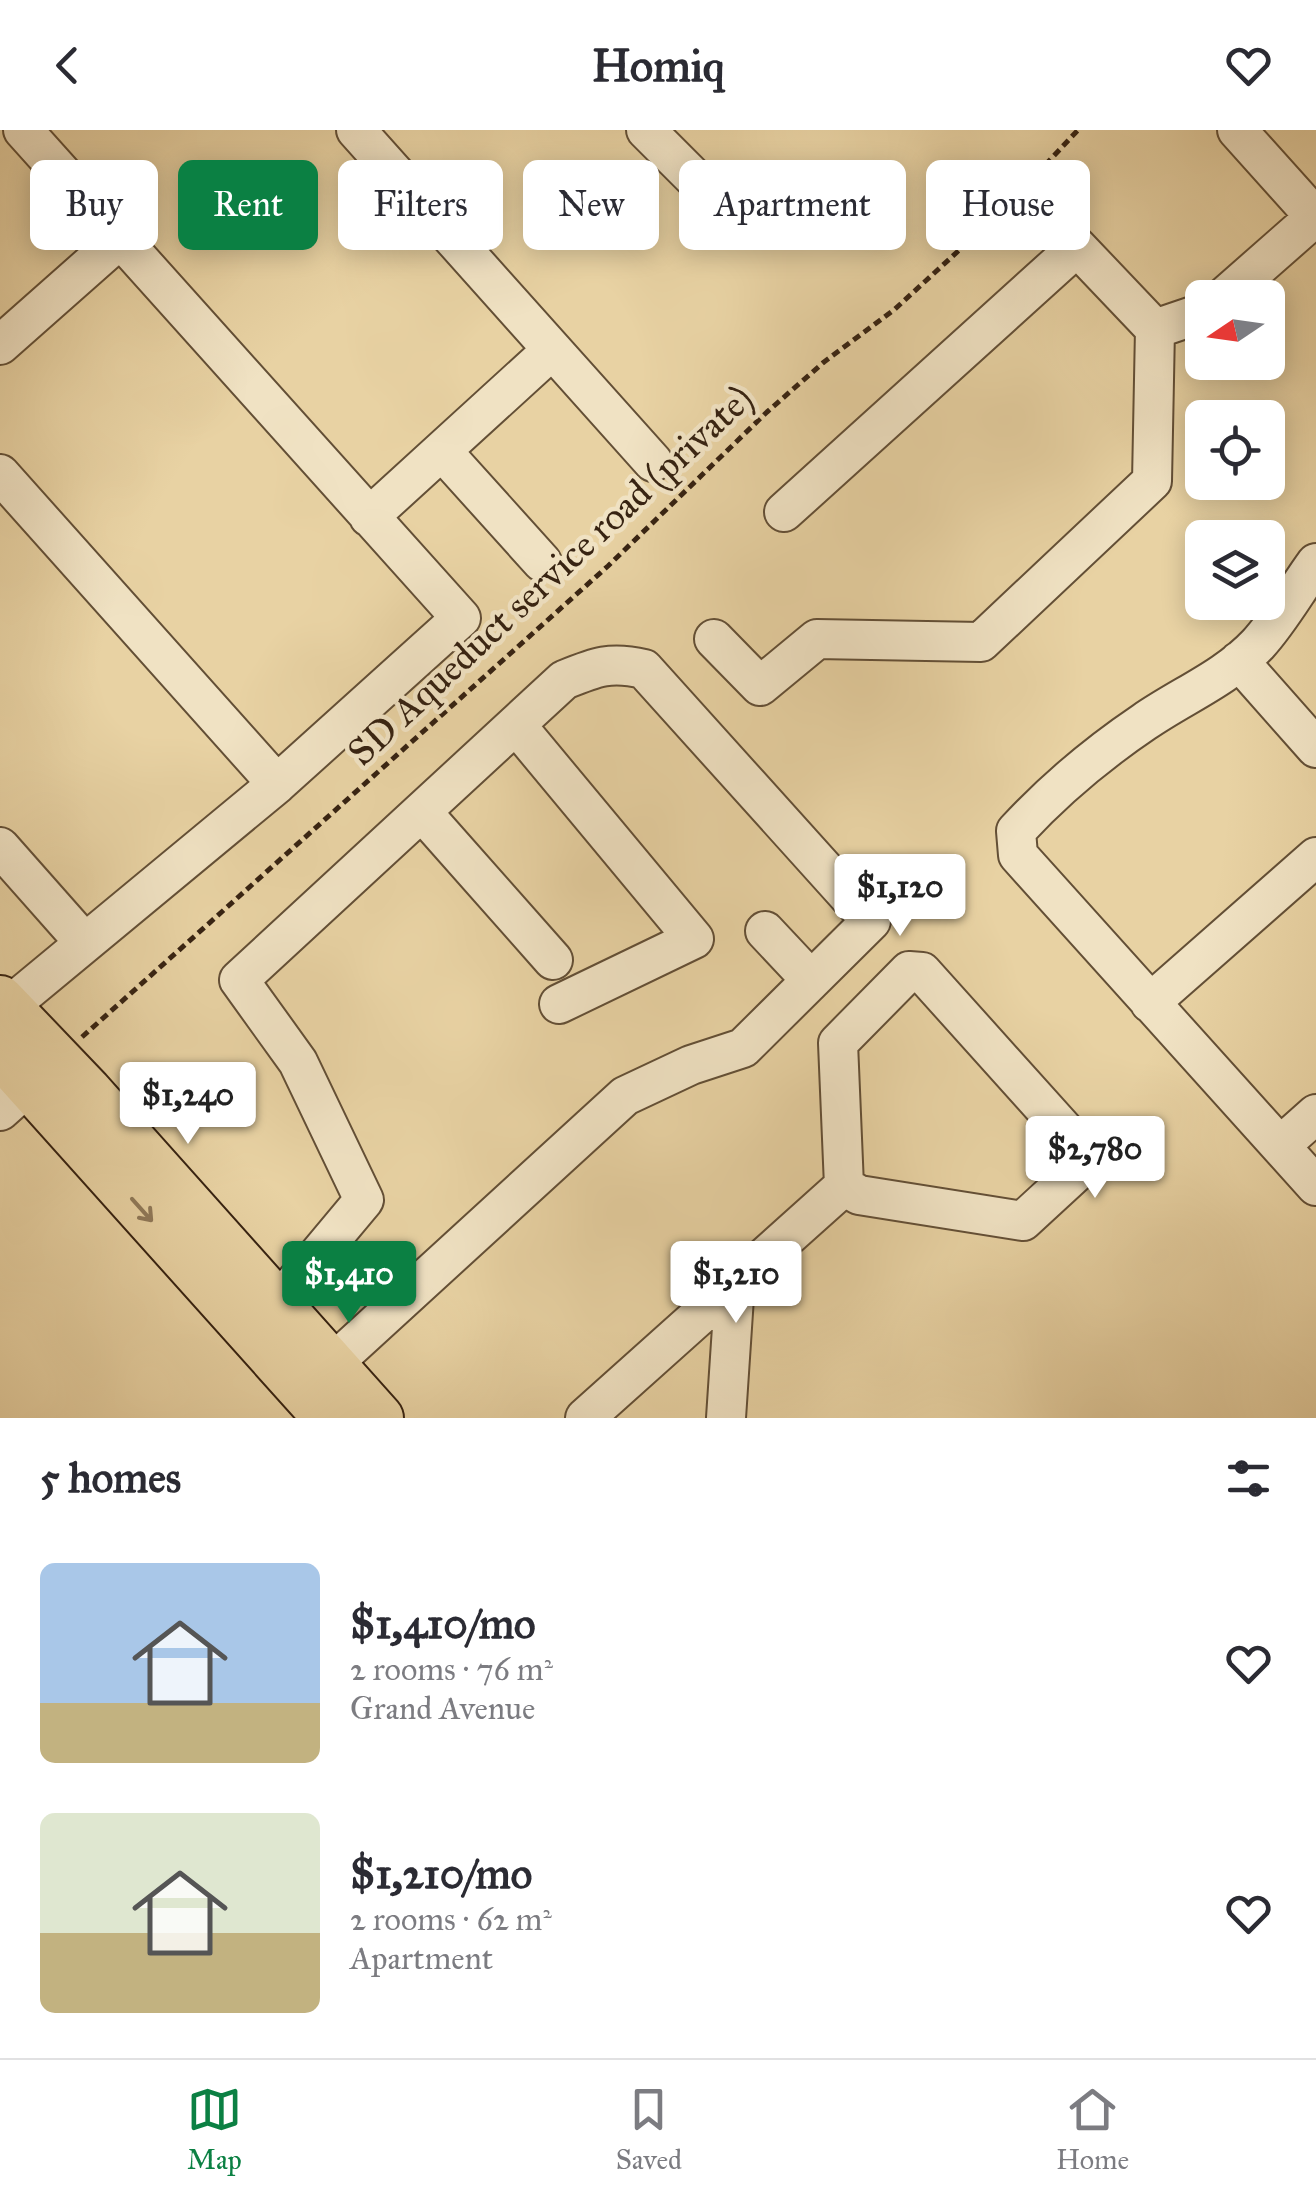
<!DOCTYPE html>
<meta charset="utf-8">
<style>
body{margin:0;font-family:"IM FELL Great Primer",serif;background:#f7f7f7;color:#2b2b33;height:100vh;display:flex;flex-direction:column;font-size:38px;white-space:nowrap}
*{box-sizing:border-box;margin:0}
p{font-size:32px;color:#7c7c81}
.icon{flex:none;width:55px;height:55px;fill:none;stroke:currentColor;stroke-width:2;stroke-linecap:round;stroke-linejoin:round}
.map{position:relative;height:1288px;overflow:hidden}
.drawer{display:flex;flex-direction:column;background:#fff;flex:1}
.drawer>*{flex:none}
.guide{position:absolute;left:30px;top:30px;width:1258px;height:90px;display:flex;gap:20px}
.needle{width:65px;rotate:257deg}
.tools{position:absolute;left:1185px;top:150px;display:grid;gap:20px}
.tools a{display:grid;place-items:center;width:100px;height:100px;border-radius:15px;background:#fff;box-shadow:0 5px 25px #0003;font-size:50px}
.price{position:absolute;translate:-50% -85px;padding:0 22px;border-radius:10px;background:#fff;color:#222;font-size:32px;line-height:65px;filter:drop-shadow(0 2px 5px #0008)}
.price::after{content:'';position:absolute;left:50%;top:60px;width:30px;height:22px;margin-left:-15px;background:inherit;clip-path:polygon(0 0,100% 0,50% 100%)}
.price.selected{background:#0b8043;color:#fff}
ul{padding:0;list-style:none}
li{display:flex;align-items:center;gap:30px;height:250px;padding:0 40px}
li span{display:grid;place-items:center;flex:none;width:280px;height:200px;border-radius:15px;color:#555}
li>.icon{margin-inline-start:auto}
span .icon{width:120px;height:120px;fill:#fffc;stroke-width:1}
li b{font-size:42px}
h2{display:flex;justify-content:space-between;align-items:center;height:120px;padding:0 40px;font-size:42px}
.pill{padding:0 35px;border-radius:15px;background:#fff;box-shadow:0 5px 25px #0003;font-size:35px;line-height:90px}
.pill.selected{background:#0b8043;color:#fff}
header{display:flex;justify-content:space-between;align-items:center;height:130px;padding:0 40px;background:#fff;font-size:45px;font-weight:700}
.menu{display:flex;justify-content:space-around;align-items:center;height:140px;border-top:2px solid #e1e1e2;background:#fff;font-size:28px;color:#7c7c81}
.menu a{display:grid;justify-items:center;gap:5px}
.menu .selected{color:#0b8043}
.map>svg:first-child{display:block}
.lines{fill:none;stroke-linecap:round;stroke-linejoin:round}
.minor-casing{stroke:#634f36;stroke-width:42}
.major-casing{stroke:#372312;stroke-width:52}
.path{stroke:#372312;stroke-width:5;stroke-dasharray:8 5;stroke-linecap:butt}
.minor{stroke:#f0e2c3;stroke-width:38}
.major{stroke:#e8d2a3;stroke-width:48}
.oneway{stroke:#907a5a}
.labels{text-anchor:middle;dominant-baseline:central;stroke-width:9;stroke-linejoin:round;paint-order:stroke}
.street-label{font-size:38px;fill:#372312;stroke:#f0e2c3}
</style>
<header><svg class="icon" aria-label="back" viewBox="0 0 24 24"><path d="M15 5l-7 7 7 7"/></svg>Homiq<svg class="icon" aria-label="heart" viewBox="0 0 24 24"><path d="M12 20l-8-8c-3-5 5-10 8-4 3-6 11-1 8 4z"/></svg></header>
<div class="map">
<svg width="1316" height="1288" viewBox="0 0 1316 1288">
<rect width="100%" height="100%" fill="#e8d2a3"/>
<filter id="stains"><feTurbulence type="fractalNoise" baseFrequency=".002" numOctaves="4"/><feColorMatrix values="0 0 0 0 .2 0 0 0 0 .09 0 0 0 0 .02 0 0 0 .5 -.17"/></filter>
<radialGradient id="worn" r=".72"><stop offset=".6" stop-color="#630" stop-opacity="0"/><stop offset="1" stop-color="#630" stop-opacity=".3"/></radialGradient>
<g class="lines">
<defs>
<path id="minor" d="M356,0L653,332
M646,0L704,58
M1237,0L1316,88
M1223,168L1315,87
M0,215L121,108
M442,321L542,432
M0,344L277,654
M784,382L1077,117L1155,199L1202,183
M369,387L552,220
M1316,433C1297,459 1280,490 1258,514C1225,549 1183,565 1144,592C1098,623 1054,660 1016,701L1018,725L1316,1056
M714,509L760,556L817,509L981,512L1152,351L1155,199
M1239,531L1316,618
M516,595L694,809L559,874
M422,682L553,830
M0,717L84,812
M765,801L811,850
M909,841L922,842L1082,1020L1086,1033L1023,1091L859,1065L844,1056L838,913Z
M1150,873L1316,727
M9,876L277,654L461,488L23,0
M0,981L48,938
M1280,1016L1316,984
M278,1173L364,1070L298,932L239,850L564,550C596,537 610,531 644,539L871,791L743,918L691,935L625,966L331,1235
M585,1288L844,1056
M726,1288L735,1152"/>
<path id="major" d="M0,870L87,961L379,1288
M0,922L328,1288"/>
</defs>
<use href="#minor" class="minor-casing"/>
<use href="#major" class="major-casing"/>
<path class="path" d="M82,907L608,436L767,282L824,232L895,179L1004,79L1078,0"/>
<use href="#minor" class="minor"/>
<use href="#major" class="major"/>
</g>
<defs><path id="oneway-shaft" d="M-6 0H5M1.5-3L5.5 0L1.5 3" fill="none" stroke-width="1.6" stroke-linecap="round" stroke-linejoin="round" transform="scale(2.5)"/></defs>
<use class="oneway" href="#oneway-shaft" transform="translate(142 1080) rotate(48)"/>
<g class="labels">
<g class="street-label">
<text transform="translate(550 445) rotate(-43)">SD Aqueduct service road (private)</text>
</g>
</g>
<rect width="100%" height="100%" filter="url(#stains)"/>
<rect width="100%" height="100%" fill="url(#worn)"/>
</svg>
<div class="tools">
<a><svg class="needle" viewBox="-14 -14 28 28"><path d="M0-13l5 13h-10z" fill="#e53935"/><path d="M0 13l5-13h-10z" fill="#7c7c81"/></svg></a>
<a><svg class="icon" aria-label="locate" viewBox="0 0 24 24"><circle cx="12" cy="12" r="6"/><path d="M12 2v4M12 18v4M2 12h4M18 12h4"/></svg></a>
<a><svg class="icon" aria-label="layers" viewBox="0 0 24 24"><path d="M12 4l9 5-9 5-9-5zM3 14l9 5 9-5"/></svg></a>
</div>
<b class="price" style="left:900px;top:809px">$1,120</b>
<b class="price" style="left:188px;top:1017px">$1,240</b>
<b class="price" style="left:1095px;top:1071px">$2,780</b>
<b class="price selected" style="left:349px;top:1196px">$1,410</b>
<b class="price" style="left:736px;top:1196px">$1,210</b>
<div class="guide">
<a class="pill">Buy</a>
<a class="pill selected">Rent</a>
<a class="pill">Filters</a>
<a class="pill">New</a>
<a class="pill">Apartment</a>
<a class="pill">House</a>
</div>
</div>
<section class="drawer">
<h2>5 homes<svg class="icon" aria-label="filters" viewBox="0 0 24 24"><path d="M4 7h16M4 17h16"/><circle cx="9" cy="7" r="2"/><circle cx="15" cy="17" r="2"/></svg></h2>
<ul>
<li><span style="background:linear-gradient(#a9c7e8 70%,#c2b280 0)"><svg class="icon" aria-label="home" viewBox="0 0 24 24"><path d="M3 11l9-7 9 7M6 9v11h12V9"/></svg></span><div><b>$1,410/mo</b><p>2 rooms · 76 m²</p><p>Grand Avenue</p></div><svg class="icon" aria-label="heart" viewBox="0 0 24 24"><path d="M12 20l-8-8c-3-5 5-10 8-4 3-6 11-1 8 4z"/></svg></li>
<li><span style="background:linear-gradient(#dfe7d0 60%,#c2b280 0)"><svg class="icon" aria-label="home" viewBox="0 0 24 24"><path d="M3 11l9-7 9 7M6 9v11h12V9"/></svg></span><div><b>$1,210/mo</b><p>2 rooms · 62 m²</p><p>Apartment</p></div><svg class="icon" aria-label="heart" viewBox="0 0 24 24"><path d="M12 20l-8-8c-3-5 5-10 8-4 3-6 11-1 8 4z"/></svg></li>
</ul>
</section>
<nav class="menu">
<a class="selected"><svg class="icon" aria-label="map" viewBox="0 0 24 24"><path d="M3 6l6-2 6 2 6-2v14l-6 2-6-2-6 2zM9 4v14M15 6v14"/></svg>Map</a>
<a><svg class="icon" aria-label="saved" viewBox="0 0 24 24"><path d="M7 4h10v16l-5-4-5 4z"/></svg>Saved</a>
<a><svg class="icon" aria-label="home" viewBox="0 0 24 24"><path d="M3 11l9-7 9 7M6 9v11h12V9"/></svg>Home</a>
</nav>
